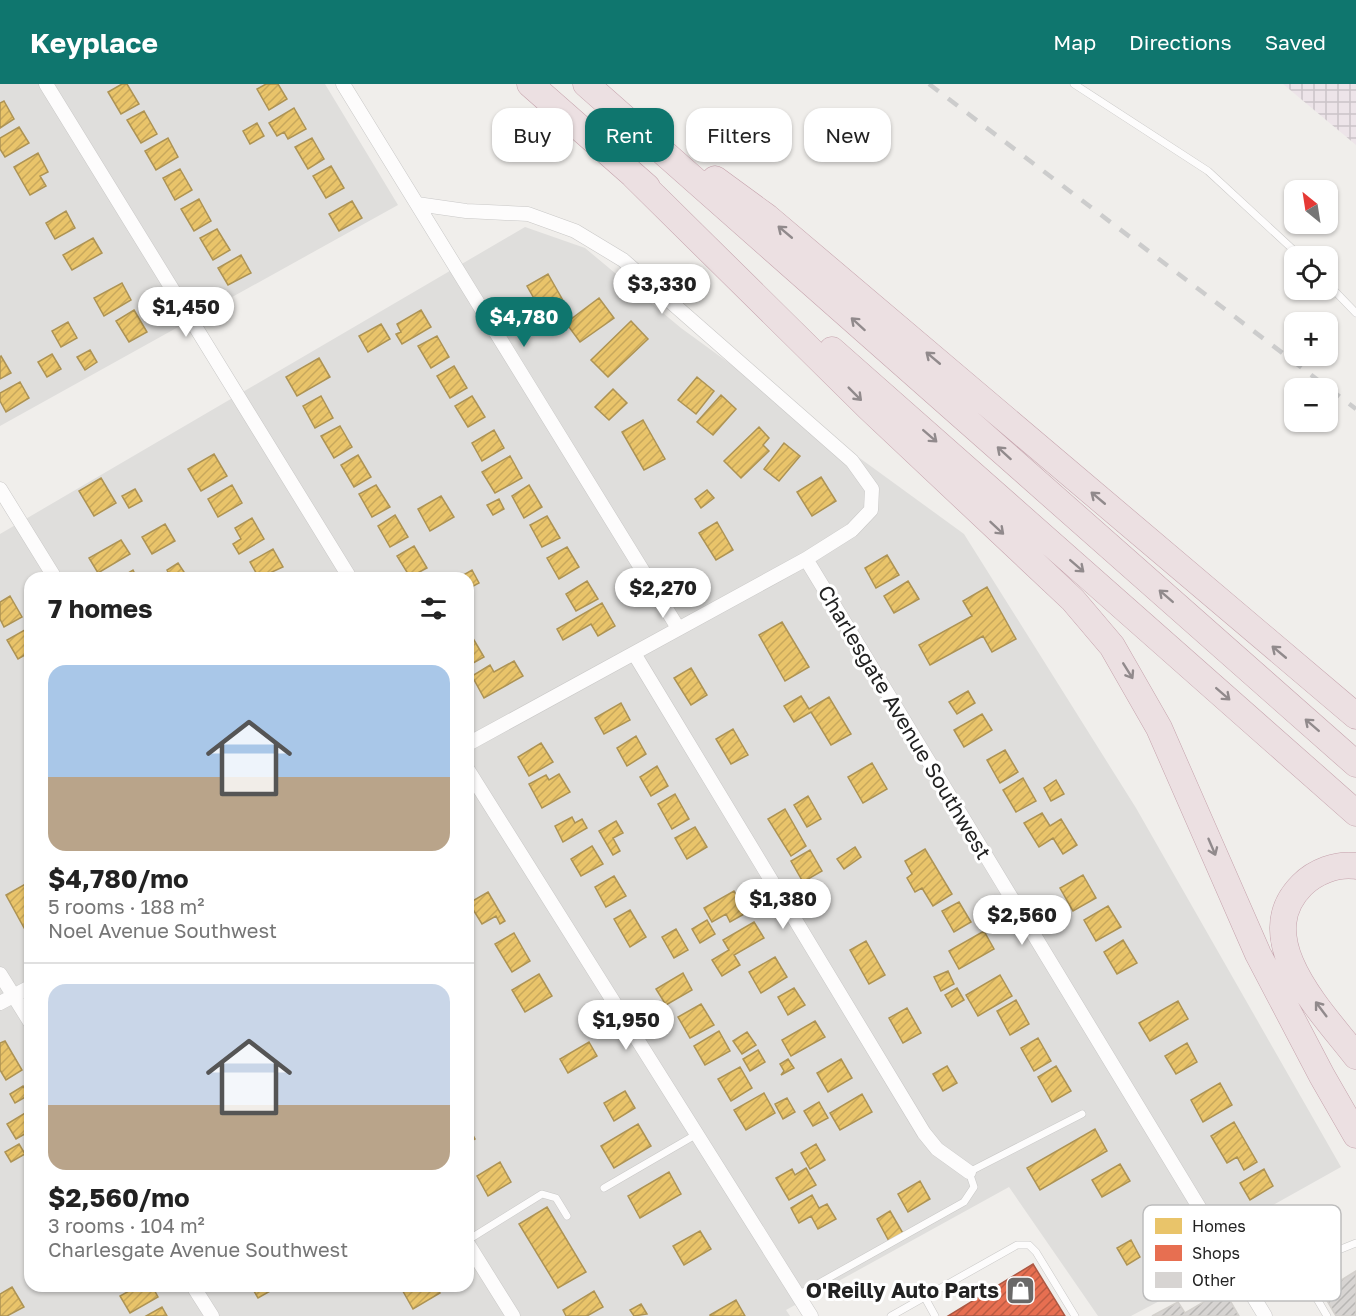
<!DOCTYPE html>
<meta charset="utf-8">
<style>
body{margin:0;font-family:"Golos Text",sans-serif;background:#f2f2f2;color:#222;height:100vh;display:flex;flex-direction:column;font-size:22px;white-space:nowrap}
*{box-sizing:border-box;margin:0}
p{font-size:20px;color:#767676}
.icon{flex:none;width:33px;height:33px;fill:none;stroke:currentColor;stroke-width:2;stroke-linecap:round;stroke-linejoin:round}
.map{position:relative;flex:1;overflow:hidden}
.sheet{position:absolute;left:24px;top:488px;width:450px;height:720px;display:flex;flex-direction:column;background:#fff;border-radius:18px;box-shadow:0 2px 4px #0004}
.sheet>*{flex:none}
.guide{position:absolute;left:492px;top:24px;width:570px;height:54px;display:flex;gap:12px}
.needle{width:39px;rotate:330deg}
.controls{position:absolute;left:1284px;top:96px;display:grid;gap:12px}
.controls a{display:grid;place-items:center;width:54px;height:54px;border-radius:12px;background:#fff;box-shadow:0 2px 4px #0004;font-size:30px}
.price{position:absolute;translate:-50% -51px;padding:0 14px;border-radius:21px;background:#fff;color:#222;font-size:20px;line-height:39px;filter:drop-shadow(0 2px 3px #0008)}
.price::after{content:'';position:absolute;left:50%;top:36px;width:18px;height:14px;margin-left:-9px;background:inherit;clip-path:polygon(0 0,100% 0,50% 100%)}
.price.current{background:#0f766e;color:#fff}
ul{padding:0;list-style:none}
li{display:grid;align-content:center;gap:12px;height:318px;padding:0 24px}
li+li{border-top:2px solid #e0e0e0}
li span{display:grid;place-items:center;height:186px;border-radius:18px;color:#555}
li>.icon{margin-inline-start:auto}
span .icon{width:108px;height:108px;fill:#fffc;stroke-width:1}
li b{font-size:26px}
h2{display:flex;justify-content:space-between;align-items:center;height:72px;padding:0 24px;font-size:26px}
.pill{padding:0 21px;border-radius:18px;background:#fff;box-shadow:0 2px 4px #0004;font-size:21px;line-height:54px}
.pill.current{background:#0f766e;color:#fff}
header{display:flex;align-items:center;gap:36px;box-sizing:border-box;height:84px;padding:0 30px;background:#0f766e;color:#fff}
header strong{font-size:28px}
nav{display:flex;gap:33px;margin-inline-start:auto;font-size:21px}
.map>svg:first-child{display:block}
.residential{fill:#dfdedc;fill-rule:evenodd}
.industrial{fill:url(#industrial-grid)}
.homes{fill:url(#homes-hatch);stroke:#ad9354;stroke-width:1.5}
.shops{fill:url(#shops-hatch);stroke:#ac5843;stroke-width:1.5}
.building{fill:url(#building-hatch);stroke:#d3d0cc;stroke-width:1.5}
.lines{fill:none;stroke-linecap:round;stroke-linejoin:round}
.lane-casing{stroke:#c9c8c7;stroke-width:8}
.street-casing{stroke:#c9c8c7;stroke-width:15}
.highway-casing{stroke:#c5a2ac;stroke-width:27}
.lane{stroke:#fdfcfc;stroke-width:7}
.street{stroke:#fdfcfc;stroke-width:14}
.highway{stroke:#ece0e2;stroke-width:26}
.rail{stroke:#ccc;stroke-width:4.5;stroke-dasharray:12 12;stroke-linecap:butt}
.oneway{stroke:#918a8c}
.labels{text-anchor:middle;dominant-baseline:central;stroke-width:6;stroke-linejoin:round;paint-order:stroke}
.street-label{font-size:21px;fill:#222;stroke:#fff}
.poi-label{font-size:21px;font-weight:bold;fill:#222;stroke:#fff;text-anchor:end}
.key{fill:#fff;stroke:#bdbdbd;stroke-width:1.5}
.key-label{font-size:16px;fill:#222}
</style>
<header>
<strong>Keyplace</strong>
<nav><a>Map</a><a>Directions</a><a>Saved</a></nav>
</header>
<div class="map">
<svg width="1356" height="1232" viewBox="0 0 1356 1232">
<defs>
<pattern id="industrial-grid" width="8" height="8" patternUnits="userSpaceOnUse" patternTransform="scale(1.5)"><rect width="8" height="8" fill="#ede4e9"/><path d="M0 4h8M4 0v8" fill="none" stroke="#cbc3c8"/></pattern>
<pattern id="homes-hatch" width="6" height="6" patternUnits="userSpaceOnUse" patternTransform="scale(1.5)"><rect width="6" height="6" fill="#e9c46a"/><path d="M-1 1l2-2M0 6l6-6M5 7l2-2" fill="none" stroke="#c8a85c"/></pattern>
<pattern id="shops-hatch" width="6" height="6" patternUnits="userSpaceOnUse" patternTransform="scale(1.5)"><rect width="6" height="6" fill="#e76f51"/><path d="M-1 1l2-2M0 6l6-6M5 7l2-2" fill="none" stroke="#bb5b43"/></pattern>
<pattern id="building-hatch" width="6" height="6" patternUnits="userSpaceOnUse" patternTransform="scale(1.5)"><rect width="6" height="6" fill="#d7d4d2"/><path d="M-1 1l2-2M0 6l6-6M5 7l2-2" fill="none" stroke="#b8b6b4"/></pattern>
</defs>
<rect width="100%" height="100%" fill="#f0eeeb"/>
<path class="residential" d="M0,0H325L398,121L0,342Z
M525,143L585,164L681,244L964,450L1136,724L1341,1083L1207,1158L1222,1184L1131,1232H1098L1009,1103L786,1226L790,1232H0V450ZM30,494H468V1202H30Z"/>
<path class="industrial" d="M1283,0H1356V61Z"/>
<path class="homes" d="M122,0H127L139,20L121,30L108,8Z
M266,0H278L287,15L269,26L257,5Z
M4,17L14,35L0,44V19Z
M294,24L306,45L288,55L284,48L277,52L269,39Z
M144,27L157,50L141,59L127,36Z
M257,39L264,52L250,60L243,47Z
M19,43L29,59L5,73L0,65V54Z
M168,54L178,73L156,86L145,67Z
M312,54L324,75L308,85L295,63Z
M38,69L48,88L40,92L46,102L30,111L14,83Z
M331,82L344,104L326,114L313,92Z
M180,85L192,106L175,116L163,94Z
M199,115L211,137L194,147L181,125Z
M352,117L362,134L339,147L329,130Z
M66,127L75,144L55,155L46,139Z
M217,145L230,166L213,176L200,154Z
M93,154L102,169L72,186L63,171Z
M241,171L251,189L228,201L218,184Z
M548,190L565,220L544,232L527,202Z
M122,199L131,216L104,232L94,214Z
M599,214L614,234L580,258L566,239Z
M134,226L147,248L129,258L116,237Z
M421,226L431,243L402,260L396,250L401,248L397,240Z
M631,237L648,255L608,293L591,276Z
M68,238L77,254L61,263L52,247Z
M381,240L390,255L368,268L359,252Z
M437,252L449,273L431,284L418,262Z
M90,266L97,278L85,286L77,273Z
M52,270L61,285L47,293L38,278Z
M1,272L11,289L0,295V273Z
M319,274L330,293L297,312L286,293Z
M454,282L467,304L450,314L437,292Z
M697,293L714,307L696,330L678,316Z
M20,298L29,314L6,328L0,317V309Z
M613,305L627,319L609,336L595,323Z
M721,311L736,325L713,351L697,338Z
M321,312L333,334L315,344L303,322Z
M472,312L485,333L468,343L455,322Z
M643,336L665,375L644,386L622,348Z
M340,342L352,363L334,374L321,352Z
M759,343L769,354L763,361L769,367L741,394L724,377Z
M494,346L504,364L482,377L472,359Z
M784,359L800,372L779,397L764,385Z
M214,370L227,392L201,407L188,385Z
M358,371L371,393L354,403L341,381Z
M510,372L522,394L495,409L482,388Z
M821,393L836,417L812,432L797,408Z
M101,394L116,419L94,432L79,407Z
M232,401L242,419L218,433L208,415Z
M376,401L390,423L372,433L359,410Z
M529,401L542,423L524,434L512,412Z
M135,405L142,417L129,424L122,412Z
M707,406L714,414L701,424L695,415Z
M441,412L454,433L430,447L418,425Z
M499,415L504,425L493,431L487,421Z
M395,431L408,453L390,463L378,442Z
M547,432L560,454L542,463L530,441Z
M252,434L264,455L239,470L233,460L241,455L235,444Z
M717,438L733,466L716,476L699,449Z
M165,440L175,457L152,470L142,453Z
M121,456L130,470L98,489L89,474Z
M414,462L427,484L410,493L397,472Z
M567,463L579,483L559,495L547,474Z
M273,465L283,483L259,494L250,478Z
M887,471L899,491L876,504L865,484Z
M178,479L184,488L171,494L167,486Z
M133,486L137,494H120Z
M472,486L479,499L468,505V494L460,493Z
M587,497L598,515L576,527L566,510Z
M908,497L919,515L894,529L884,512Z
M987,503L1016,555L992,568L983,552L930,581L919,561L972,532L963,517Z
M10,512L22,533L4,543L0,535V518Z
M602,519L615,542L598,552L591,540L563,556L557,545Z
M782,538L809,583L785,597L759,551Z
M30,543V568L18,575L7,556Z
M471,551L484,573L468,582V553Z
M514,577L523,592L484,614L472,592L490,581L494,588Z
M691,584L707,611L691,621L674,594Z
M968,607L975,619L957,630L949,618Z
M801,612L809,625L829,613L851,650L831,661L811,628L794,638L784,622Z
M621,619L630,636L604,650L595,634Z
M982,630L992,646L964,663L954,646Z
M733,645L748,671L731,680L716,655Z
M636,652L646,670L627,682L617,664Z
M541,659L553,678L529,692L518,673Z
M1005,666L1018,688L1000,699L987,676Z
M872,679L887,705L863,719L848,693Z
M657,682L668,702L651,712L640,693Z
M559,690L570,708L542,724L529,700L546,691L549,696Z
M1023,694L1036,717L1016,728L1003,706Z
M1056,696L1064,710L1051,717L1044,704Z
M675,710L689,735L672,745L658,720Z
M808,712L821,735L807,743L794,721Z
M785,725L806,762L791,772L768,735Z
M1042,729L1050,742L1061,735L1077,761L1063,770L1053,754L1039,763L1024,739Z
M572,733L575,739L582,735L587,744L563,758L555,742Z
M616,737L623,749L613,754L620,767L613,771L599,747Z
M695,743L707,763L687,775L675,754Z
M592,762L603,780L581,792L571,775Z
M855,763L861,773L844,785L837,775Z
M925,765L952,810L933,822L922,804L915,808L907,794L912,790L905,777Z
M810,766L822,787L803,798L791,777Z
M1083,791L1096,814L1073,827L1060,804Z
M614,792L626,812L606,823L595,803Z
M29,798L30,850L28,851L6,811Z
M734,807L746,829L730,838L726,830L712,838L704,824Z
M488,808L505,837L500,840L496,832L482,840L469,819Z
M959,818L971,838L954,848L942,827Z
M1108,822L1121,843L1096,857L1084,836Z
M630,826L646,853L630,863L614,835Z
M707,836L715,850L700,859L692,845Z
M754,838L764,854L734,871L740,881L722,892L712,876L729,866L723,856Z
M676,845L688,866L674,874L662,853Z
M984,847L994,865L959,885L949,867Z
M514,849L530,877L512,888L495,860Z
M1123,856L1137,879L1117,890L1104,868Z
M866,857L885,891L869,900L850,866Z
M775,873L787,893L761,909L749,888Z
M948,887L954,900L941,907L934,893Z
M683,889L692,906L666,921L656,905Z
M539,890L552,912L525,928L512,906Z
M1000,891L1012,912L978,932L966,911Z
M794,904L805,921L788,931L778,913Z
M957,904L964,916L952,923L945,911Z
M1016,916L1029,940L1010,951L997,927Z
M1178,917L1188,935L1150,957L1139,939Z
M701,920L714,941L690,954L678,933Z
M907,924L921,949L903,959L889,934Z
M815,937L825,953L791,972L782,956Z
M719,947L730,967L705,981L694,962Z
M747,948L756,961L742,970L733,957Z
M1038,954L1051,977L1034,987L1021,964Z
M5,957L22,986L6,996L0,986V959Z
M589,958L597,972L568,989L560,975Z
M1187,959L1197,978L1176,990L1165,972Z
M758,966L765,978L750,987L743,975Z
M788,975L794,984L781,991L784,987L780,980Z
M841,975L852,994L828,1008L817,989Z
M947,982L957,999L943,1007L933,990Z
M1056,982L1071,1007L1052,1018L1038,993Z
M740,983L752,1004L731,1017L718,995Z
M1220,999L1232,1021L1203,1038L1191,1016Z
M23,1002L29,1011L15,1019L10,1010Z
M625,1007L635,1024L614,1037L604,1019Z
M764,1009L775,1029L746,1046L734,1026Z
M862,1010L872,1028L840,1046L830,1029Z
M787,1014L795,1028L783,1035L775,1020Z
M819,1018L828,1034L813,1042L804,1027Z
M30,1026V1047L16,1055L7,1040Z
M1234,1038L1257,1078L1244,1086L1237,1073L1227,1079L1211,1052Z
M638,1040L651,1062L614,1084L601,1062Z
M468,1042L475,1055L468,1059Z
M1095,1045L1107,1067L1040,1106L1027,1084Z
M19,1060L25,1070L11,1078L5,1068Z
M816,1060L825,1076L810,1085L801,1069Z
M500,1078L511,1098L488,1112L477,1092Z
M1120,1080L1130,1097L1102,1113L1092,1096Z
M806,1084L816,1101L789,1116L776,1094L792,1085L795,1091Z
M1264,1085L1273,1102L1250,1116L1240,1099Z
M669,1088L681,1110L640,1134L628,1112Z
M920,1097L930,1115L908,1128L898,1110Z
M812,1111L819,1124L827,1120L836,1135L818,1145L811,1132L799,1139L791,1124Z
M547,1123L586,1188L558,1204L519,1140Z
M890,1127L904,1151L890,1159L877,1135Z
M700,1147L711,1165L684,1181L673,1162Z
M1131,1156L1140,1173L1127,1181L1117,1164Z
M138,1202H152L158,1213L130,1229L120,1212Z
M251,1202H279L258,1214Z
M400,1202H436L440,1209L413,1225Z
M12,1203L24,1223L7,1232H0V1210Z
M594,1207L603,1223L587,1232H566L563,1226Z
M736,1216L745,1232H710V1231Z
M641,1220L647,1230L634,1232L630,1226Z
M162,1223L167,1232H146Z"/>
<path class="shops" d="M1033,1180L1065,1232H948Z"/>
<path class="building" d="M1356,1187V1232H1336L1322,1208Z
M1224,1206L1239,1232H1152L1178,1218L1185,1229Z"/>
<g class="lines">
<defs>
<path id="lane" d="M1074,0L1208,87L1300,172
M1328,200L1356,229
M604,1104L697,1050
M468,1156L542,1110L556,1114L567,1132
M1299,1184L1327,1232
M1247,1203L1356,1159
M798,1211L964,1118L974,1103L969,1088L1082,1030
M924,1212L935,1232
M891,1232L1017,1161H1029L1036,1168L1075,1232"/>
<path id="street" d="M46,0L350,494
M343,0L678,544
M417,120L466,127L528,130L575,147L623,176L852,377L872,405L871,426L852,446L806,475L468,660
M0,405L55,494
M806,475L1265,1232
M635,571L924,1049L937,1065L969,1088
M468,686L811,1232
M0,890L30,938
M0,919L30,903
M468,1160L513,1232
M193,1202L212,1232"/>
<path id="highway" d="M530,0L647,103
M586,0L1356,680
M634,92L869,324L1073,516L1112,562L1159,644L1258,870L1322,992L1356,1051
M715,95L767,133L1356,632
M832,266L1356,729
M1356,782C1337,779 1315,788 1302,801C1248,855 1323,929 1356,972"/>
</defs>
<use href="#lane" class="lane-casing"/>
<use href="#street" class="street-casing"/>
<use href="#highway" class="highway-casing"/>
<use href="#lane" class="lane"/>
<use href="#street" class="street"/>
<use href="#highway" class="highway"/>
<path class="rail" d="M929,0L1356,325"/>
</g>
<defs><path id="oneway-shaft" d="M-6 0H5M1.5-3L5.5 0L1.5 3" fill="none" stroke-width="1.6" stroke-linecap="round" stroke-linejoin="round" transform="scale(1.5)"/></defs>
<g class="oneway">
<use href="#oneway-shaft" transform="translate(785 148) rotate(-140)"/>
<use href="#oneway-shaft" transform="translate(858 240) rotate(-138)"/>
<use href="#oneway-shaft" transform="translate(933 274) rotate(-140)"/>
<use href="#oneway-shaft" transform="translate(855 310) rotate(45)"/>
<use href="#oneway-shaft" transform="translate(930 352) rotate(41)"/>
<use href="#oneway-shaft" transform="translate(1004 369) rotate(-138)"/>
<use href="#oneway-shaft" transform="translate(1098 414) rotate(-140)"/>
<use href="#oneway-shaft" transform="translate(997 444) rotate(43)"/>
<use href="#oneway-shaft" transform="translate(1077 482) rotate(41)"/>
<use href="#oneway-shaft" transform="translate(1166 512) rotate(-139)"/>
<use href="#oneway-shaft" transform="translate(1279 568) rotate(-140)"/>
<use href="#oneway-shaft" transform="translate(1128 587) rotate(58)"/>
<use href="#oneway-shaft" transform="translate(1223 610) rotate(41)"/>
<use href="#oneway-shaft" transform="translate(1312 641) rotate(-139)"/>
<use href="#oneway-shaft" transform="translate(1212 763) rotate(67)"/>
<use href="#oneway-shaft" transform="translate(1321 925) rotate(-127)"/>
</g>
<defs>
<symbol id="shop-square" viewBox="-11 -11 22 22"><rect x="-9" y="-9" width="18" height="18" rx="4" fill="#6a6968" stroke="#fff"/><path d="M-5-2.5h2.3a2.7 3.5 0 0 1 5.4 0H5L5.5 6h-11ZM-1.5-2.5h3a1.5 2.3 0 0 0-3 0Z" fill="#fff"/></symbol>
</defs>
<g fill-rule="evenodd">
<use href="#shop-square" x="1004" y="1190" width="33" height="33"/>
</g>
<g class="labels">
<g class="street-label">
<text transform="translate(905 638) rotate(59)">Charlesgate Avenue Southwest</text>
</g>
<g class="poi-label">
<text x="999" y="1206">O'Reilly Auto Parts</text>
</g>
</g>
<rect x="1143" y="1121" width="198" height="96" rx="9" class="key"/>
<rect x="1155" y="1134" width="27" height="16" fill="#e9c46a"/>
<rect x="1155" y="1161" width="27" height="16" fill="#e76f51"/>
<rect x="1155" y="1188" width="27" height="16" fill="#d7d4d2"/>
<g class="key-label">
<text x="1192" y="1148">Homes</text>
<text x="1192" y="1175">Shops</text>
<text x="1192" y="1202">Other</text>
</g>
</svg>
<div class="controls">
<a><svg class="needle" viewBox="-14 -14 28 28"><path d="M0-13l5 13h-10z" fill="#e53935"/><path d="M0 13l5-13h-10z" fill="#767676"/></svg></a>
<a><svg class="icon" aria-label="locate" viewBox="0 0 24 24"><circle cx="12" cy="12" r="6"/><path d="M12 2v4M12 18v4M2 12h4M18 12h4"/></svg></a>
<a>+</a>
<a>−</a>
</div>
<b class="price" style="left:662px;top:231px">$3,330</b>
<b class="price" style="left:186px;top:254px">$1,450</b>
<b class="price current" style="left:524px;top:264px">$4,780</b>
<b class="price" style="left:663px;top:535px">$2,270</b>
<b class="price" style="left:783px;top:846px">$1,380</b>
<b class="price" style="left:1022px;top:862px">$2,560</b>
<b class="price" style="left:626px;top:967px">$1,950</b>
<div class="guide">
<a class="pill">Buy</a>
<a class="pill current">Rent</a>
<a class="pill">Filters</a>
<a class="pill">New</a>
</div>
<section class="sheet">
<h2>7 homes<svg class="icon" aria-label="filters" viewBox="0 0 24 24"><path d="M4 7h16M4 17h16"/><circle cx="9" cy="7" r="2"/><circle cx="15" cy="17" r="2"/></svg></h2>
<ul>
<li><span style="background:linear-gradient(#a9c7e8 60%,#b9a48a 0)"><svg class="icon" aria-label="home" viewBox="0 0 24 24"><path d="M3 11l9-7 9 7M6 9v11h12V9"/></svg></span><div><b>$4,780/mo</b><p>5 rooms · 188 m²</p><p>Noel Avenue Southwest</p></div></li>
<li><span style="background:linear-gradient(#c9d6e8 65%,#b9a48a 0)"><svg class="icon" aria-label="home" viewBox="0 0 24 24"><path d="M3 11l9-7 9 7M6 9v11h12V9"/></svg></span><div><b>$2,560/mo</b><p>3 rooms · 104 m²</p><p>Charlesgate Avenue Southwest</p></div></li>
</ul>
</section>
</div>
